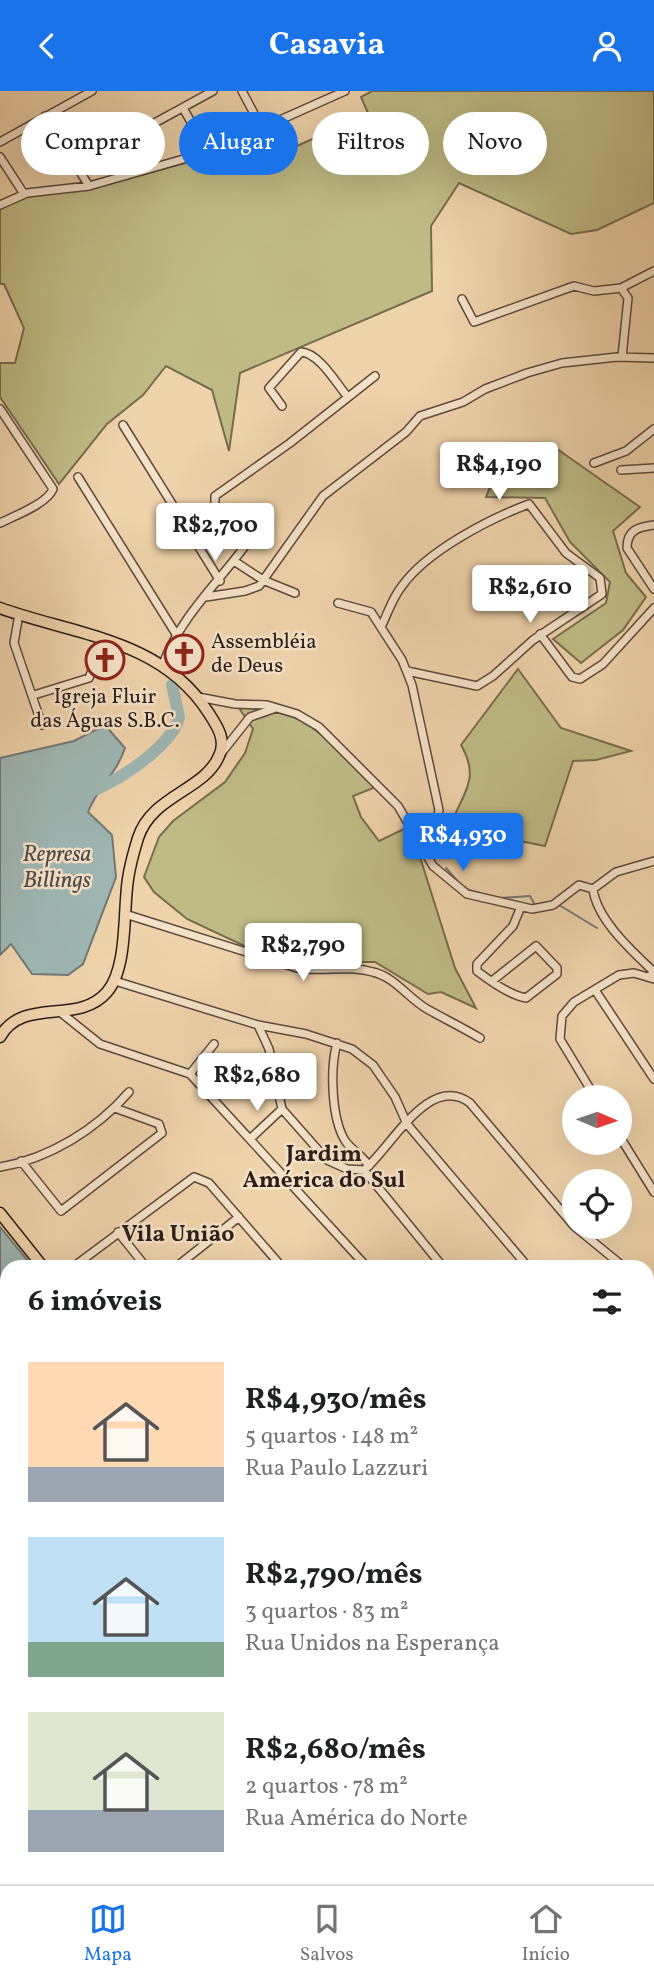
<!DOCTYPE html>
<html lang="pt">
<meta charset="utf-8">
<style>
body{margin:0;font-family:Vollkorn,serif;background:#f6f6f6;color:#202124;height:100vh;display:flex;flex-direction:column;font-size:26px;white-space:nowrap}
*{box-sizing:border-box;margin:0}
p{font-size:23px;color:#757577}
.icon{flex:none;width:38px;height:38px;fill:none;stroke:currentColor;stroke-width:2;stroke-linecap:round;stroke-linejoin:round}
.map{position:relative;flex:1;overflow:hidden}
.panel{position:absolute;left:0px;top:1169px;width:654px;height:625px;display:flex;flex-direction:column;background:#fff;border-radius:21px 21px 0 0;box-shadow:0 7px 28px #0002}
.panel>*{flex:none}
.banner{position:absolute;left:21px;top:21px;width:612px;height:63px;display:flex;gap:14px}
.needle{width:46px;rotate:92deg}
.fabs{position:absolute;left:562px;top:994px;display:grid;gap:14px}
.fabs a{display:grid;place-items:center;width:70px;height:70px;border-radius:50%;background:#fff;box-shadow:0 7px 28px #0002;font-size:35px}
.price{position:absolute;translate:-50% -60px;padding:0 16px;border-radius:7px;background:#fff;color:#222;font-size:23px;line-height:46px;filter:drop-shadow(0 2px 4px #0008)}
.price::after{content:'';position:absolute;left:50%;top:42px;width:21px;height:16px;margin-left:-10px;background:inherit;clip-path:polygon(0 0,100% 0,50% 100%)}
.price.on{background:#1a73e8;color:#fff}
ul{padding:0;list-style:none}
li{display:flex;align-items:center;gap:21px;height:175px;padding:0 28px}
li span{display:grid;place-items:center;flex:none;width:196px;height:140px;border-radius:0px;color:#555}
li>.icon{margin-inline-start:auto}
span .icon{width:84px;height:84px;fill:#fffc;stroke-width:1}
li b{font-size:30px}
h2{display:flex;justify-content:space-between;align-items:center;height:84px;padding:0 28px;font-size:30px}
.tag{padding:0 24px;border-radius:32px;background:#fff;box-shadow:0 7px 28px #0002;font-size:24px;line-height:63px}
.tag.on{background:#1a73e8;color:#fff}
header{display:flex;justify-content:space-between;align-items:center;height:91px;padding:0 28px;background:#1a73e8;color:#fff;font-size:32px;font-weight:700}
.tabs{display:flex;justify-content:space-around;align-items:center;height:98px;border-top:2px solid #e0e0e0;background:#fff;font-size:19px;color:#757577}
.tabs a{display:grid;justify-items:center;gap:4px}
.tabs .on{color:#1a73e8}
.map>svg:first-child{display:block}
.green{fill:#bfbb85;stroke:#766c4e;stroke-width:2}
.water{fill:#9eb6b3;stroke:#707975;stroke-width:2}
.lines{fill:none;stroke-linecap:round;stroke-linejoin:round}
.stream{stroke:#707975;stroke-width:2}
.river{stroke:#9eb6b3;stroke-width:12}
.minor-casing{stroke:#5d4a3c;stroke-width:10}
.tertiary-casing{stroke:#5d4a3c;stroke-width:11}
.primary-casing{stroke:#2c1d17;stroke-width:13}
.motorway-casing{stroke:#2c1d17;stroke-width:15}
.minor{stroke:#f5e2c8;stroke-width:7}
.tertiary{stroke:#f5e2c8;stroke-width:9}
.primary{stroke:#efd3ab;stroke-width:10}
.motorway{stroke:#efd3ab;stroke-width:12}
.labels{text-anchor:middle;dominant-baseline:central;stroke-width:5;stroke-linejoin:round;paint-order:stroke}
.poi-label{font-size:21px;fill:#2c1d17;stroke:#f5e2c8;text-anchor:start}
.water-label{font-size:23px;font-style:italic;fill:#4e4b46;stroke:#f5e2c8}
.neighbourhood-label{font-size:23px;font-weight:bold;fill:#2c1d17;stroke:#f5e2c8}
</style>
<header><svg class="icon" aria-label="back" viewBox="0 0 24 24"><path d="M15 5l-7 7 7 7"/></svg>Casavia<svg class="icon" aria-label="person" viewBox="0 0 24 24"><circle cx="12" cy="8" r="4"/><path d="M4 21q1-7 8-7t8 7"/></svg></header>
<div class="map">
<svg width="654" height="1793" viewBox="0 0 654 1793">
<rect width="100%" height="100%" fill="#efd3ab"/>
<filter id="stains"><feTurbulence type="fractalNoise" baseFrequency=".00286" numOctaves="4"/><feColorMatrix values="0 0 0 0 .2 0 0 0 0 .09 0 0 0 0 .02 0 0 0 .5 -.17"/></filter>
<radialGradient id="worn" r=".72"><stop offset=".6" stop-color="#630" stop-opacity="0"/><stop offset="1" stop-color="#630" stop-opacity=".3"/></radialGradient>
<path class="green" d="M372,0H654V112L597,139L571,143L459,92L431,135L432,200L240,282L229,360L212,299L166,275L143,304L107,333L59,393L0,306V272H15L24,237L4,193H0V116L25,104L93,97L196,69L218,71L226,68L238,73L240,69H266L319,45L327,51L331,34L338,40L371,29L361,6Z
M557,358L640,416L613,440L626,482L646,506L623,539L581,572L553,548L606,512L610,491L570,451L545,407L486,406L502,367Z
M518,578L561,637L631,660L596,669L573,670L545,755L520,750L499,754L484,746L468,764L455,723C469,695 477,682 461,654Z
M239,617C319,619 321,650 376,696L353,705L361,726L379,750L408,736L413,744L455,877L476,917L441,901L428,903L375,871H305L253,859L187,828L154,801L144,786L159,746L173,730L225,691L245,662L253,638Z
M648,1514L654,1520V1614L648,1617V1565L652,1560L648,1554Z"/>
<path class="water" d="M105,634L125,657C116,684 98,695 88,721L112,744L116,786L83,873L68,884L32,883L11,853L0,864V667L74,650Z
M0,1136L33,1176H7V1384L0,1367Z"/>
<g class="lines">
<path class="stream" d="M446,777L461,794
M466,798L487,804
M499,807L530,805L535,814L540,813
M559,814L597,837
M0,1623L7,1620
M0,1668L7,1683
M64,1787L65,1793"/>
<path class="river" d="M82,703C110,697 173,655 179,626L172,594"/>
<defs>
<path id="minor" d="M183,17L208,61
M45,25L89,95
M262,37L345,0
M130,46L149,78
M0,51L92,0
M0,66L24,103
M76,75L213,0
M0,114L27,102L89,95L208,61L265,54L267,47L242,0
M621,197L628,207L622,266
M462,208L474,231L574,195L594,200L621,197L654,180
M282,315L269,297L301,261C319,262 336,292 347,305
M0,318L53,398C47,413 14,425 0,432
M123,334L220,490
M594,372L626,360L654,338
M621,379L654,377
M78,386L176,543
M654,434C638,436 627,439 627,457L654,498
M234,470L263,489L295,502
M206,506L245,500L259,495L323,405L406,341L420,325L463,311L485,298L527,282L562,272L617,266L654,267
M338,512L371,521L402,569L412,594L439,719L435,738L416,746
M19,523L14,552L42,634
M382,534C388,521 393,506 402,495C427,460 489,428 529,413L566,462L600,487L602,503L533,549L493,585L477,595L407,580
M540,543L572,586L580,588L603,573L654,517
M163,573C180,527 216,494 245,455L215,418V405L290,352L375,285
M34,604L89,587L104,548
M198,606L235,613L267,614L297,623L319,636L398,715L433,775L467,803L532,818L553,814L579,794L593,798
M223,660L250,626L276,617
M125,823L297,877C323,881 347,874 373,881C395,886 408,907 427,918C445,928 463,937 480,947
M649,886L654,881C632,860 597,829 593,798L616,781L654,770
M115,890L258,934L306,943L352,958L373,974L395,1006L407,1033L528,1176
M492,890L536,855L557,877V883L526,907C509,904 490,890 477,880V873L513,835L520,818
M595,899L654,988
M60,921L100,953L190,983L367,1176
M258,934L269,958L282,1018L327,1069L347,1078L364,1079C391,1057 429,981 470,1012L574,1135
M337,952C330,977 331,1029 346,1051C353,1060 363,1065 369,1075
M190,983L214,953
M208,1003L237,975
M595,1006L560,948L562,925L574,911L619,884L634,882L654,888
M620,1046L654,1101
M251,1047L282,1018
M21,1070L61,1120L162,1042L159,1033L115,1017
M0,1076C49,1068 97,1038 129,1001
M364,1079L443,1176
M575,1136L624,1176
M118,1141L146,1176
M73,1176L194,1086L209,1092L282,1176
M176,1176L239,1126
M648,1195L654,1201
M648,1273L654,1278
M648,1292L654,1289
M648,1360L654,1355
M648,1377L649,1388
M648,1466L654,1473"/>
<path id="tertiary" d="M241,1793L250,1787"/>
<path id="primary" d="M0,517C75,544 161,548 208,621C217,635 227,649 219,665C204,700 152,704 138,747C134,760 130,774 128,788C123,819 128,877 107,901C78,935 23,905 0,946
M0,1122L43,1176
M401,1787L403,1793"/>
<path id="motorway" d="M648,1678L654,1675
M648,1717L654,1714
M423,1793L435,1787
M502,1793L515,1787"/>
</defs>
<use href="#minor" class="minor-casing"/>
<use href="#tertiary" class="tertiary-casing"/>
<use href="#primary" class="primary-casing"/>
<use href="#motorway" class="motorway-casing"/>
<use href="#minor" class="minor"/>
<use href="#tertiary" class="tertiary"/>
<use href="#primary" class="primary"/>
<use href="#motorway" class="motorway"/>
</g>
<defs>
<symbol id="church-ring" viewBox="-11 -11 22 22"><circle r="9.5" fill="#f5e2c8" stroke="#8f2418" stroke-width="1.5"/><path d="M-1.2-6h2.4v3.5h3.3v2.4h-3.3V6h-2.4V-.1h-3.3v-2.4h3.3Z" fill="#8f2418"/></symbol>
</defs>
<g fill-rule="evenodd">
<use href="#church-ring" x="162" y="541" width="44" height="44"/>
<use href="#church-ring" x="83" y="547" width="44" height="44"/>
</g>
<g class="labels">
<g class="poi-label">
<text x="211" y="551">Assembléia<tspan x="211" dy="24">de Deus</tspan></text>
<text x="105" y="606" text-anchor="middle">Igreja Fluir<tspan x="105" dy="24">das Águas S.B.C.</tspan></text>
</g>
<g class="water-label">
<text x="57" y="764">Represa<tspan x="57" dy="26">Billings</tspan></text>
</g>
<g class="neighbourhood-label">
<text x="324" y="1064">Jardim<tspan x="324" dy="26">América do Sul</tspan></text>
<text x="178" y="1144">Vila União</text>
</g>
</g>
<rect width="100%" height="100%" filter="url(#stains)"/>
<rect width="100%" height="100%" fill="url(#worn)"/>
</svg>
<div class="fabs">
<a><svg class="needle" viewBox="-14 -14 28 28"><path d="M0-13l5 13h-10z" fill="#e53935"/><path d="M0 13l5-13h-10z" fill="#757577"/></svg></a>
<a><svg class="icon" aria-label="locate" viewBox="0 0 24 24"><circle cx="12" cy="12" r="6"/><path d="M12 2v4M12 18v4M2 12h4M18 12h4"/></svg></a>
</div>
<b class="price" style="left:499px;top:411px">R$4,190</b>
<b class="price" style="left:215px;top:472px">R$2,700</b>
<b class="price" style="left:530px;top:534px">R$2,610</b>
<b class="price on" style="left:463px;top:782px">R$4,930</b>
<b class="price" style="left:303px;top:892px">R$2,790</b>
<b class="price" style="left:257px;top:1022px">R$2,680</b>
<div class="banner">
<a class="tag">Comprar</a>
<a class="tag on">Alugar</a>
<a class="tag">Filtros</a>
<a class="tag">Novo</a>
</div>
<section class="panel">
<h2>6 imóveis<svg class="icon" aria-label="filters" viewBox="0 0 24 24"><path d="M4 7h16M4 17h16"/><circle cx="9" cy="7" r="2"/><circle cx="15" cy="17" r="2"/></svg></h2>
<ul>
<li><span style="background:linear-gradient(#ffd9b3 75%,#9aa5b1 0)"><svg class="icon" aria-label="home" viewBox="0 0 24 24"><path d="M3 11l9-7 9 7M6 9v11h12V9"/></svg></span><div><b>R$4,930/mês</b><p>5 quartos · 148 m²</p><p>Rua Paulo Lazzuri</p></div></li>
<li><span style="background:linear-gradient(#bfe0f5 75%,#7fa58c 0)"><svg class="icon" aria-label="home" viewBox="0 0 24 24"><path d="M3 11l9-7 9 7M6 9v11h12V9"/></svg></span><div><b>R$2,790/mês</b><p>3 quartos · 83 m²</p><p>Rua Unidos na Esperança</p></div></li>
<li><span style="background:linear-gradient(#dfe7d0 70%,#9aa5b1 0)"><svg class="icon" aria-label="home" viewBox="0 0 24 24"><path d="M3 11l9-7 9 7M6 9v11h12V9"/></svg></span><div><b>R$2,680/mês</b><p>2 quartos · 78 m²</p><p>Rua América do Norte</p></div></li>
</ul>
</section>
</div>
<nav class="tabs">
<a class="on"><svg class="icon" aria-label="map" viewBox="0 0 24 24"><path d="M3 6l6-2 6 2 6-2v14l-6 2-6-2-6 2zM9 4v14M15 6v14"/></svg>Mapa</a>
<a><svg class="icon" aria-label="saved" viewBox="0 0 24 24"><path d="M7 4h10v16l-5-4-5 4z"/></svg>Salvos</a>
<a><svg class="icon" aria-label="home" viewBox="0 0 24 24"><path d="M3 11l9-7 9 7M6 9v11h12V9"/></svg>Início</a>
</nav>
